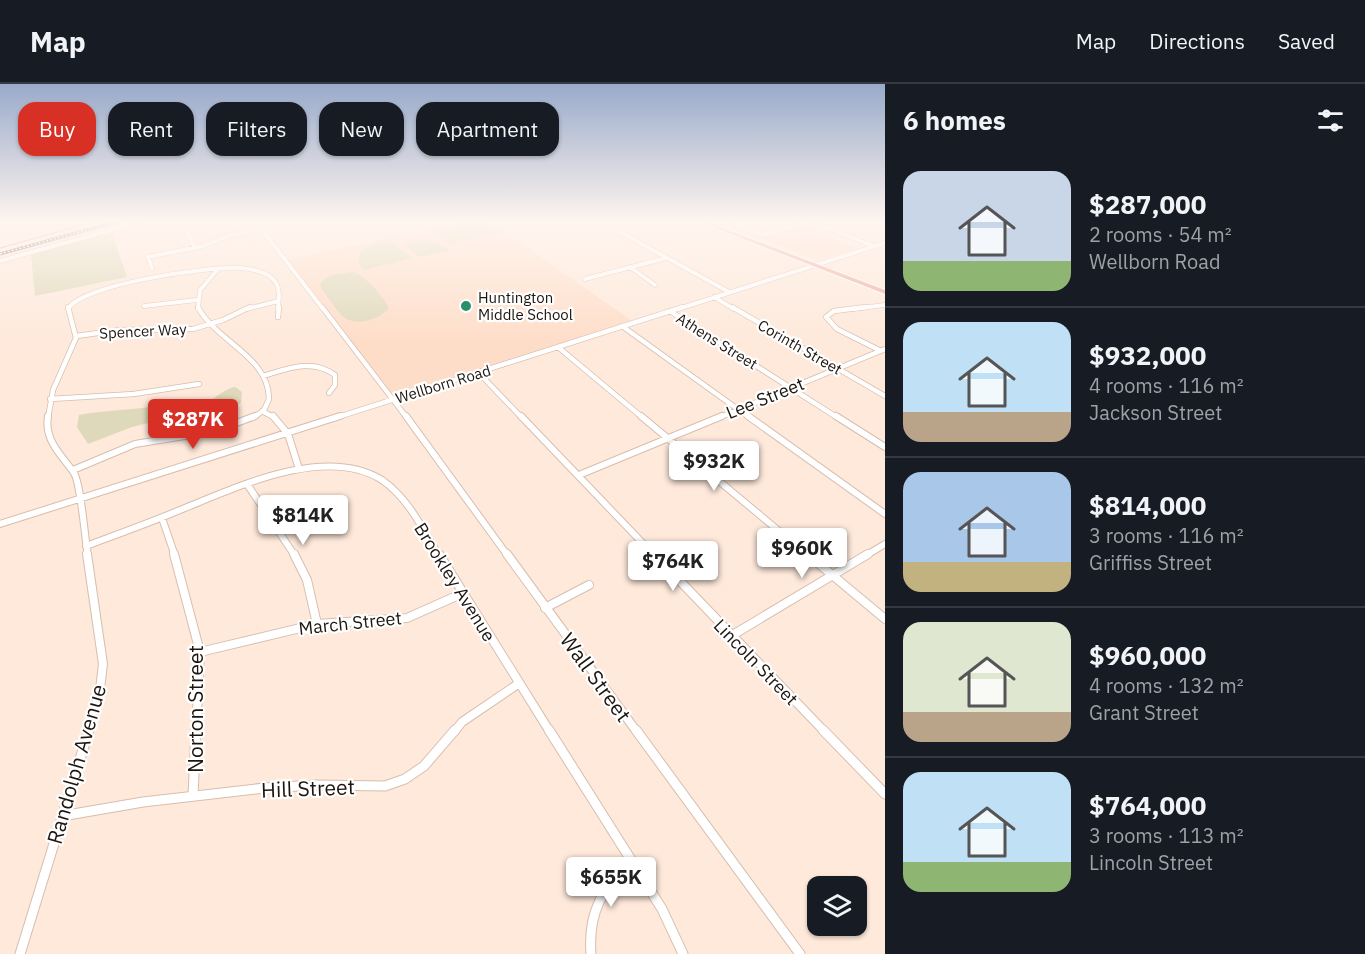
<!DOCTYPE html>
<meta charset="utf-8">
<style>
body{margin:0;font-family:"IBM Plex Sans",sans-serif;background:#242831;color:#f1f3f6;height:100vh;display:flex;flex-direction:column;font-size:22px;white-space:nowrap}
*{box-sizing:border-box;margin:0}
p{font-size:20px;color:#9ea1a6}
.icon{flex:none;width:33px;height:33px;fill:none;stroke:currentColor;stroke-width:2;stroke-linecap:round;stroke-linejoin:round}
.map{position:relative;flex:1;overflow:hidden}
.drawer{display:flex;flex-direction:column;background:#171b24;width:480px}
.drawer>*{flex:none}
.guide{position:absolute;left:18px;top:18px;width:570px;height:54px;display:flex;gap:12px}
.controls{position:absolute;left:807px;top:792px;display:grid;gap:12px}
.controls a{display:grid;place-items:center;width:60px;height:60px;border-radius:12px;background:#171b24;box-shadow:0 2px 4px #0004;font-size:30px}
.price{position:absolute;translate:-50% -51px;padding:0 14px;border-radius:6px;background:#fff;color:#222;font-size:20px;line-height:39px;filter:drop-shadow(0 2px 3px #0008)}
.price::after{content:'';position:absolute;left:50%;top:36px;width:18px;height:14px;margin-left:-9px;background:inherit;clip-path:polygon(0 0,100% 0,50% 100%)}
.price.active{background:#d93025;color:#fff}
ul{padding:0;list-style:none}
li{display:flex;align-items:center;gap:18px;height:150px;padding:0 18px}
li+li{border-top:2px solid #363941}
li span{display:grid;place-items:center;flex:none;width:168px;height:120px;border-radius:18px;color:#555}
li>.icon{margin-inline-start:auto}
span .icon{width:72px;height:72px;fill:#fffc;stroke-width:1}
li b{font-size:26px}
h2{display:flex;justify-content:space-between;align-items:center;height:72px;padding:0 18px;font-size:26px}
.pill{padding:0 21px;border-radius:18px;background:#171b24;box-shadow:0 2px 4px #0004;font-size:21px;line-height:54px}
.pill.active{background:#d93025;color:#fff}
header{display:flex;align-items:center;gap:36px;box-sizing:border-box;height:84px;padding:0 30px;background:#171b24;border-bottom:2px solid #363941}
header strong{font-size:28px}
nav{display:flex;gap:33px;margin-inline-start:auto;font-size:21px}
main{display:flex;flex:1;min-height:0}
.map>svg:first-child{display:block}
.built{fill:#feddc8}
.green{fill:#ded9ba}
.lines{fill:none;stroke-linecap:round;stroke-linejoin:round}
.minor-far4-casing{stroke:#d7beae;stroke-width:5}
.minor-far3-casing{stroke:#d7beae;stroke-width:6}
.minor-far2-casing{stroke:#d7beae;stroke-width:8}
.minor-far1-casing{stroke:#d7beae;stroke-width:10}
.minor-casing{stroke:#d7beae;stroke-width:11}
.major-casing{stroke:#fff;stroke-width:2}
.minor-far4{stroke:#fff;stroke-width:4}
.minor-far3{stroke:#fff;stroke-width:4.5}
.minor-far2{stroke:#fff;stroke-width:6}
.minor-far1{stroke:#fff;stroke-width:8}
.minor{stroke:#fff;stroke-width:9}
.major{fill:#edada0;fill-rule:evenodd}
.rail-casing{stroke:#665a51;stroke-width:3}
.rail{stroke:#fff;stroke-width:1.5;stroke-dasharray:2;stroke-linecap:butt}
.poi-dot{fill:#2b8f6a;stroke:#fff;stroke-width:2}
.labels{text-anchor:middle;dominant-baseline:central;stroke-width:4.5;stroke-linejoin:round;paint-order:stroke}
.far-poi-label{font-size:15px;fill:#1d150f;stroke:#fff;text-anchor:start}
.far-street-label{font-size:15px;fill:#1d150f;stroke:#fff}
.street-label{font-size:18px;fill:#1d150f;stroke:#fff}
.near-street-label{font-size:21px;fill:#1d150f;stroke:#fff}
</style>
<header>
<strong>Map</strong>
<nav><a>Map</a><a>Directions</a><a>Saved</a></nav>
</header>
<main>
<div class="map">
<svg width="885" height="870" viewBox="0 0 885 870">
<rect width="100%" height="100%" fill="#fee9db"/>
<path class="built" d="M462,138H491L632,237L403,311L390,308L287,176Z
M803,141L857,164L817,176L761,154Z"/>
<path class="green" d="M467,138H487L502,149L450,160L432,146Z
M111,147L127,193L35,212L31,170Z
M389,156L412,174L364,186L358,177L361,168L376,159Z
M418,157L437,159L451,166L419,173L404,160Z
M353,188C367,193 382,211 389,224C379,236 355,244 341,231C334,223 327,212 321,204L320,199L330,191Z
M235,303L242,308L241,319L210,330L186,334L177,332L132,343L88,360L77,343L79,331C110,325 138,327 169,319L170,322L186,319L192,323C211,322 217,307 235,303Z"/>
<g class="lines">
<defs>
<path id="minor-far4" d="M182,138L195,164
M256,138L323,225
M602,138L729,208
M728,138L762,151L806,138
M813,138L873,162
M881,138L885,140
M0,177L140,138
M630,183L655,201
M152,184L148,173L203,162L231,151L261,145
M585,195L666,174
M714,213L734,225
M144,222L197,216
M68,225C82,200 211,182 241,184C252,185 264,187 272,194C281,202 279,214 278,225
M198,225L200,206L219,184
M247,225L278,217
M678,225L885,159
M853,225L885,221"/>
<path id="minor-far3" d="M198,223C215,257 269,272 269,315L264,326L253,334
M322,223L407,334
M732,223L885,312
M866,223L834,227L826,233L837,245L881,267
M670,227L838,334
M278,233L279,223
M622,242L750,334
M76,252L120,246L193,245L223,236L250,223
M558,263L643,334
M479,289L522,334
M263,292C287,285 312,274 335,291V301L329,309
M50,315L134,310L199,300
M262,327L275,334
M48,334L53,306L76,254L68,223
M335,334L683,223
M718,334L885,265"/>
<path id="minor-far2" d="M48,332C44,357 61,370 74,389C81,400 85,456 88,472
M273,332L288,350L299,385
M406,332L508,472
M521,332L655,472
M641,332L809,472
M748,332L885,430
M836,332L885,363
M73,386L135,360L215,347L255,332
M579,391L722,332
M247,400L295,472
M162,434L175,472
M0,440L340,332
M86,462C118,450 149,439 180,426C235,404 325,360 382,396C408,414 423,445 439,472
M865,472L885,460"/>
<path id="minor-far1" d="M87,470L103,580L100,605L88,648
M174,470L200,568L196,648
M294,470L307,496L317,540
M439,470L550,648
M507,470L637,648
M654,470L825,648
M807,470L885,535
M545,524L589,501
M731,552L868,470
M200,568L317,540L407,534L461,510
M454,648L462,638L518,600"/>
<path id="minor" d="M549,646L662,825L683,870
M636,646L800,870
M823,646L885,710
M193,712L196,646
M62,732L143,718L264,704L316,701L385,702L405,695L424,682L455,646
M20,870L89,646
M591,870C588,831 601,802 633,779"/>
<path id="major" d="M89,138H97L0,165V163Z
M700,138H707L885,206V210Z"/>
</defs>
<use href="#minor-far4" class="minor-far4-casing"/>
<use href="#minor-far3" class="minor-far3-casing"/>
<use href="#minor-far2" class="minor-far2-casing"/>
<use href="#minor-far1" class="minor-far1-casing"/>
<use href="#minor" class="minor-casing"/>
<use href="#major" class="major-casing"/>
<use href="#minor-far4" class="minor-far4"/>
<use href="#minor-far3" class="minor-far3"/>
<use href="#minor-far2" class="minor-far2"/>
<use href="#minor-far1" class="minor-far1"/>
<use href="#minor" class="minor"/>
<use href="#major" class="major"/>
<defs>
<path id="rail" d="M0,170L115,138"/>
</defs>
<use href="#rail" class="rail-casing"/>
<use href="#rail" class="rail"/>
</g>
<linearGradient id="sky" x2="0" y2="1"><stop stop-color="#99aaca"/><stop offset="0.53" stop-color="#fff5ef"/><stop offset="1" stop-color="#fff5ef" stop-opacity="0"/></linearGradient>
<rect width="885" height="260" fill="url(#sky)"/>
<circle class="poi-dot" cx="466" cy="222" r="6"/>
<g class="labels">
<g class="far-poi-label">
<text x="478" y="213">Huntington<tspan x="478" dy="17">Middle School</tspan></text>
</g>
<g class="far-street-label">
<text transform="translate(143 247) rotate(-3)">Spencer Way</text>
<text transform="translate(717 257) rotate(32)">Athens Street</text>
<text transform="translate(800 263) rotate(30)">Corinth Street</text>
<text transform="translate(443 300) rotate(-17)">Wellborn Road</text>
</g>
<g class="street-label">
<text transform="translate(765 314) rotate(-22)">Lee Street</text>
<text transform="translate(455 498) rotate(58)">Brookley Avenue</text>
<text transform="translate(350 539) rotate(-6)">March Street</text>
<text transform="translate(756 578) rotate(46)">Lincoln Street</text>
</g>
<g class="near-street-label">
<text transform="translate(596 593) rotate(54)">Wall Street</text>
<text transform="translate(195 625) rotate(-90)">Norton Street</text>
<text transform="translate(76 680) rotate(-74)">Randolph Avenue</text>
<text transform="translate(308 704) rotate(-2)">Hill Street</text>
</g>
</g>
</svg>
<div class="controls">
<a><svg class="icon" aria-label="layers" viewBox="0 0 24 24"><path d="M12 4l9 5-9 5-9-5zM3 14l9 5 9-5"/></svg></a>
</div>
<b class="price active" style="left:193px;top:366px">$287K</b>
<b class="price" style="left:714px;top:408px">$932K</b>
<b class="price" style="left:303px;top:462px">$814K</b>
<b class="price" style="left:802px;top:495px">$960K</b>
<b class="price" style="left:673px;top:508px">$764K</b>
<b class="price" style="left:611px;top:824px">$655K</b>
<div class="guide">
<a class="pill active">Buy</a>
<a class="pill">Rent</a>
<a class="pill">Filters</a>
<a class="pill">New</a>
<a class="pill">Apartment</a>
</div>
</div>
<section class="drawer">
<h2>6 homes<svg class="icon" aria-label="filters" viewBox="0 0 24 24"><path d="M4 7h16M4 17h16"/><circle cx="9" cy="7" r="2"/><circle cx="15" cy="17" r="2"/></svg></h2>
<ul>
<li><span style="background:linear-gradient(#c9d6e8 75%,#8fb573 0)"><svg class="icon" aria-label="home" viewBox="0 0 24 24"><path d="M3 11l9-7 9 7M6 9v11h12V9"/></svg></span><div><b>$287,000</b><p>2 rooms · 54 m²</p><p>Wellborn Road</p></div></li>
<li><span style="background:linear-gradient(#bfe0f5 75%,#b9a48a 0)"><svg class="icon" aria-label="home" viewBox="0 0 24 24"><path d="M3 11l9-7 9 7M6 9v11h12V9"/></svg></span><div><b>$932,000</b><p>4 rooms · 116 m²</p><p>Jackson Street</p></div></li>
<li><span style="background:linear-gradient(#a9c7e8 75%,#c2b280 0)"><svg class="icon" aria-label="home" viewBox="0 0 24 24"><path d="M3 11l9-7 9 7M6 9v11h12V9"/></svg></span><div><b>$814,000</b><p>3 rooms · 116 m²</p><p>Griffiss Street</p></div></li>
<li><span style="background:linear-gradient(#dfe7d0 75%,#b9a48a 0)"><svg class="icon" aria-label="home" viewBox="0 0 24 24"><path d="M3 11l9-7 9 7M6 9v11h12V9"/></svg></span><div><b>$960,000</b><p>4 rooms · 132 m²</p><p>Grant Street</p></div></li>
<li><span style="background:linear-gradient(#bfe0f5 75%,#8fb573 0)"><svg class="icon" aria-label="home" viewBox="0 0 24 24"><path d="M3 11l9-7 9 7M6 9v11h12V9"/></svg></span><div><b>$764,000</b><p>3 rooms · 113 m²</p><p>Lincoln Street</p></div></li>
</ul>
</section>
</main>
